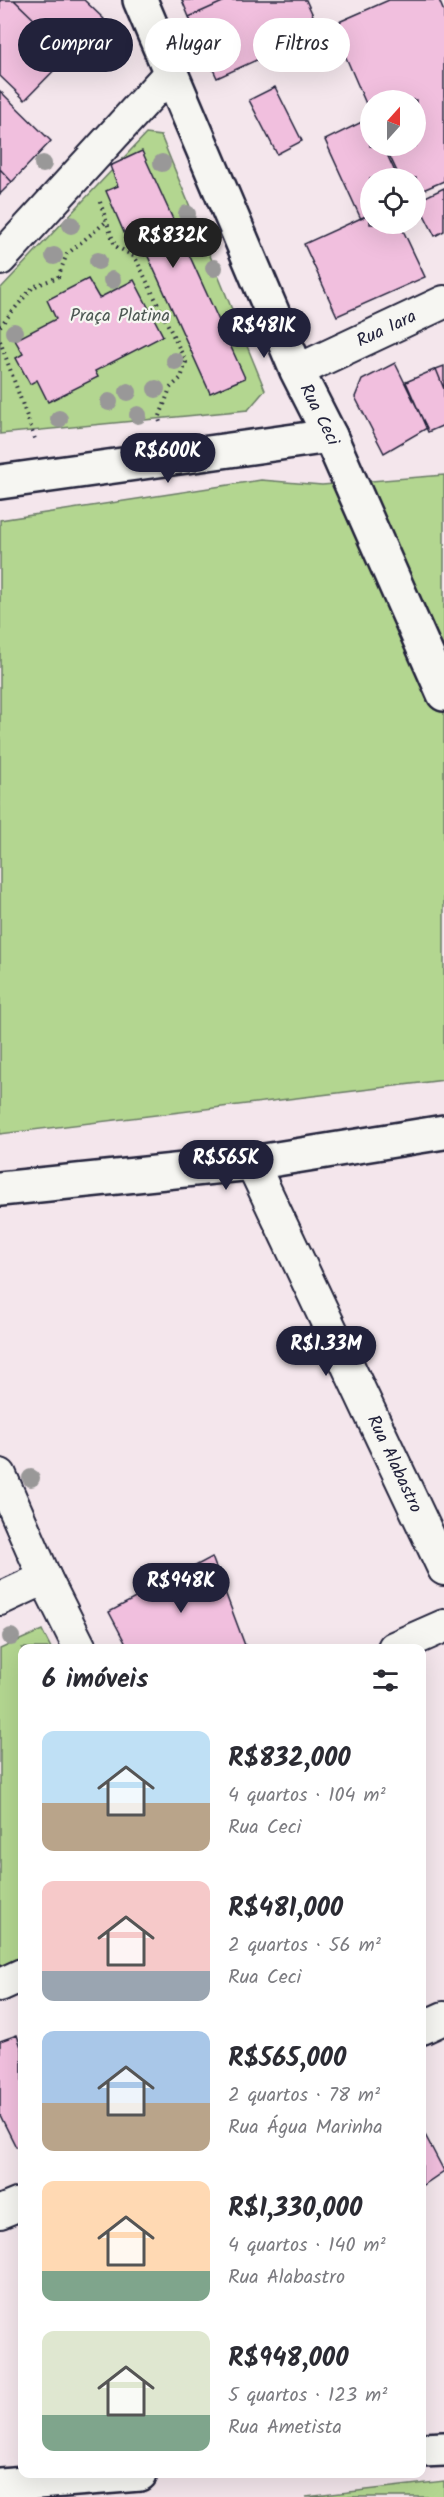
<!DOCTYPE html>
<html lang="pt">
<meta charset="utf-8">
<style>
body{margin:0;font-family:Kalam,sans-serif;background:#f2f2f3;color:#2b2b33;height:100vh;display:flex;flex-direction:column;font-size:22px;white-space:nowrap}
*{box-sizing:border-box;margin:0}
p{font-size:20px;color:#7c7c81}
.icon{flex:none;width:33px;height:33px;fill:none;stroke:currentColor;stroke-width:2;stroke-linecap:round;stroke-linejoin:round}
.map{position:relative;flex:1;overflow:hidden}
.details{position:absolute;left:18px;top:1644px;width:408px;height:834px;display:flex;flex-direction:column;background:#fff;border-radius:12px;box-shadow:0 6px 24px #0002}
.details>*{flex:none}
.hud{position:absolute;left:18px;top:18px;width:408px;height:54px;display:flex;gap:12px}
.needle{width:39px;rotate:21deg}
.fabs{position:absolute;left:360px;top:90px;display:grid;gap:12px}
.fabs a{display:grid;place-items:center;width:66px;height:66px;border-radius:50%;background:#fff;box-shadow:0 6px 24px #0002;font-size:30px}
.price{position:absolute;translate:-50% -51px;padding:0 14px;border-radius:21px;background:#22223b;color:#fff;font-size:20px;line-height:39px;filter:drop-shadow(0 2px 3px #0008)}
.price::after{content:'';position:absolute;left:50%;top:36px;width:18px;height:14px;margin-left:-9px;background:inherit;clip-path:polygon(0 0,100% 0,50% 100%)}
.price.selected{background:#222;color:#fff}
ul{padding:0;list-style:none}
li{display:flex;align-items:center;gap:18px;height:150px;padding:0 24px}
li span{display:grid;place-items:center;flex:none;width:168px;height:120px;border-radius:12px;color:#555}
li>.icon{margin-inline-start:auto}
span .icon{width:72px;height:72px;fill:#fffc;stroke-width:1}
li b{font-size:26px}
h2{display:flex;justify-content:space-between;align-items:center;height:72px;padding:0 24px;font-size:26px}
.chip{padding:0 21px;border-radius:27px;background:#fff;box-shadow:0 6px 24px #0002;font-size:21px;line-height:54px}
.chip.selected{background:#22223b;color:#fff}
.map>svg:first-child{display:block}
.green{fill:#b3d690;stroke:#6a7c66;stroke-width:1.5}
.building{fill:#f1bfde;stroke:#22223b;stroke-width:1.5}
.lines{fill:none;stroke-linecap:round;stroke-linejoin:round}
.street-casing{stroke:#22223b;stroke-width:36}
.secondary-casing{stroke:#22223b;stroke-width:38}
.path{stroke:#22223b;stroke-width:4;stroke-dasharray:1.5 4.5;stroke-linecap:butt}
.street{stroke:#f6f6f2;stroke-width:32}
.secondary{stroke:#f6f6f2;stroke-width:33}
.tree{fill:#999898}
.labels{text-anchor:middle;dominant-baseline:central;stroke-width:4.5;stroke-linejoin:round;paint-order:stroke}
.park-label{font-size:18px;fill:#4e5854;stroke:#f6f6f2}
.street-label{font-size:18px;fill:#22223b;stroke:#f6f6f2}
</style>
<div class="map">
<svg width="444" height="2497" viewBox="0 0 444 2497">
<rect width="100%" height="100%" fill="#f4e6ec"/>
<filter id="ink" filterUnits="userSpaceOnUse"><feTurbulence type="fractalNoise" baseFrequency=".0167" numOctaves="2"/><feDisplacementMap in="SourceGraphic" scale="12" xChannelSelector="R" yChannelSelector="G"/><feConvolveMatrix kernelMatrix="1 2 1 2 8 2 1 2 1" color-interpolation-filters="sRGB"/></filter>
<g filter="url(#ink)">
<path class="green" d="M146,134L161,136L265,390L248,410L0,434V289Z
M444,475V1080L0,1134V520L261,480L322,485Z
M42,1630L51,1648H22V1966L0,1976V1649Z
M444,2481V2497H306Z"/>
<path class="building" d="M0,0H14L70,54L25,100L0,76Z
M14,0H84L104,19L70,54Z
M182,0H227L189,17Z
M227,0H306L320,31L217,78L189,17Z
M389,0H439L444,12V181L416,193V178H400L385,146H416V100H370V113L332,25Z
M275,87L302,141L277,154L249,100Z
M0,91L51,141L12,182L0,169Z
M370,118V146H383L398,178H370V214L361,219L325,140Z
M142,151L245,378L210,393L136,230L125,235L106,191L118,186L110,166Z
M0,169L12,182L0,194Z
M444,188V231L435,236L417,201Z
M370,214V224H400L425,277L337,316L304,244Z
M88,279L99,298L134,280L163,336L95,371L98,377L48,402L37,380L30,384L16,358L23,354L15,340L56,319L47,300Z
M395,363L427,428L384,453L355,397L362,380Z
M444,366V389L436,369Z
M436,369L444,389V425L428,432L406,382Z
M212,1557L246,1648H128L109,1612Z
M17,2035L22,2050V2144L16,2147L0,2115V2041Z
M422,2129L444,2171L422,2186Z"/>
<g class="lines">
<defs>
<g id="street">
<path d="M0,259L171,72"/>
<path id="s1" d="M297,371L444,302"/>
<path id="s2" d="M252,1163L444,1569"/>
<path d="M0,1475L45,1578L80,1648"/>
<path d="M0,1599L45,1578"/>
<path d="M394,1648L444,1626"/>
<path d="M0,1985L22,1975"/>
<path d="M422,2028L444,2018"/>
<path d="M0,2212L22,2203"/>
</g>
<g id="secondary">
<path id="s3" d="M140,0L297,371L330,436L444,694"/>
<path d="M0,482L330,436"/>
<path d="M0,1189L252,1163L444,1132"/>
<path d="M422,2450L444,2449"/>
<path d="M0,2485L140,2474"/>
</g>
</defs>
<use href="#street" class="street-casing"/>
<use href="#secondary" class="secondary-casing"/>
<path class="path" d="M100,202L115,246L135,257L186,362L181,378L170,388L159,419L160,422
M0,326L33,287L58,277L67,254L107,221
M0,341L36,442"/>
<use href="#street" class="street"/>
<use href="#secondary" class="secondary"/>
</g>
<g class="tree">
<circle cx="162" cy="163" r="9"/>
<circle cx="43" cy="164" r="9"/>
<circle cx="187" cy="214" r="9"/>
<circle cx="71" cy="225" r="9"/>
<circle cx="54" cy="256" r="9"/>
<circle cx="98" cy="261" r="9"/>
<circle cx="214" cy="268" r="9"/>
<circle cx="112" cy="280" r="9"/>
<circle cx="14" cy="332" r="9"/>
<circle cx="175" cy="361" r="9"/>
<circle cx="156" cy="389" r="9"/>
<circle cx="128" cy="392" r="9"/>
<circle cx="109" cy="402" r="9"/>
<circle cx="138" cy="415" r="9"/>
<circle cx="59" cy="419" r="9"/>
<circle cx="31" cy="1478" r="9"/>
<circle cx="11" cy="1637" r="9"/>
</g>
</g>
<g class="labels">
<g class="park-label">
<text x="120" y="316">Praça Platina</text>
</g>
<g class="street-label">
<text stroke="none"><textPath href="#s1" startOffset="99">Rua Iara</textPath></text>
<text stroke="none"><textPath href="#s3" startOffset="452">Rua Ceci</textPath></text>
<text stroke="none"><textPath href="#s2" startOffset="333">Rua Alabastro</textPath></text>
</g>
</g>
</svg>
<div class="fabs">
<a><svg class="needle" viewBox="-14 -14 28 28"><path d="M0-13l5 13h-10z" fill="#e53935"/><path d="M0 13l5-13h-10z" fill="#7c7c81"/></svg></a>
<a><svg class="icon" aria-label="locate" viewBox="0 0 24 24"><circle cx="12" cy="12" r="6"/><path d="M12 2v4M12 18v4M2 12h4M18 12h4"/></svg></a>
</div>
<b class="price selected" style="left:173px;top:269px">R$832K</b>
<b class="price" style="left:264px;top:359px">R$481K</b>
<b class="price" style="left:168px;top:484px">R$600K</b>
<b class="price" style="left:226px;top:1191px">R$565K</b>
<b class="price" style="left:326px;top:1377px">R$1.33M</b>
<b class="price" style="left:181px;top:1614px">R$948K</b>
<div class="hud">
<a class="chip selected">Comprar</a>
<a class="chip">Alugar</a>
<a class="chip">Filtros</a>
</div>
<section class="details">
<h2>6 imóveis<svg class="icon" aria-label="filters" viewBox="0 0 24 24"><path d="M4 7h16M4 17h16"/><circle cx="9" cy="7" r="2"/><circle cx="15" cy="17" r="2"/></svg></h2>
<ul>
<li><span style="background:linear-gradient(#bfe0f5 60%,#b9a48a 0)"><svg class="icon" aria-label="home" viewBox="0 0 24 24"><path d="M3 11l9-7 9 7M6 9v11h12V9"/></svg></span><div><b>R$832,000</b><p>4 quartos · 104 m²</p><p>Rua Ceci</p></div></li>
<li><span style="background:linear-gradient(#f6c9c9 75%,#9aa5b1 0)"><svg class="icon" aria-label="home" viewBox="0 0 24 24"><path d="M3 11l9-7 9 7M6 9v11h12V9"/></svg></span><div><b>R$481,000</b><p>2 quartos · 56 m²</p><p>Rua Ceci</p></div></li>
<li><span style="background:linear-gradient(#a9c7e8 60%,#b9a48a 0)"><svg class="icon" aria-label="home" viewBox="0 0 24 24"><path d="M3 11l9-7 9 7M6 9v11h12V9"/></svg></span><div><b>R$565,000</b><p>2 quartos · 78 m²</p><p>Rua Água Marinha</p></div></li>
<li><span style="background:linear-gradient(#ffd9b3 75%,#7fa58c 0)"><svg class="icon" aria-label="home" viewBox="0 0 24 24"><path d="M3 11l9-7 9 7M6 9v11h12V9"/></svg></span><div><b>R$1,330,000</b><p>4 quartos · 140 m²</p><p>Rua Alabastro</p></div></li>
<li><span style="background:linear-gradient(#dfe7d0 70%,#7fa58c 0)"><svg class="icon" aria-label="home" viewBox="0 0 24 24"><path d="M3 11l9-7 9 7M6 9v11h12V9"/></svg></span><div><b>R$948,000</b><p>5 quartos · 123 m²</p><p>Rua Ametista</p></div></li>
</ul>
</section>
</div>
